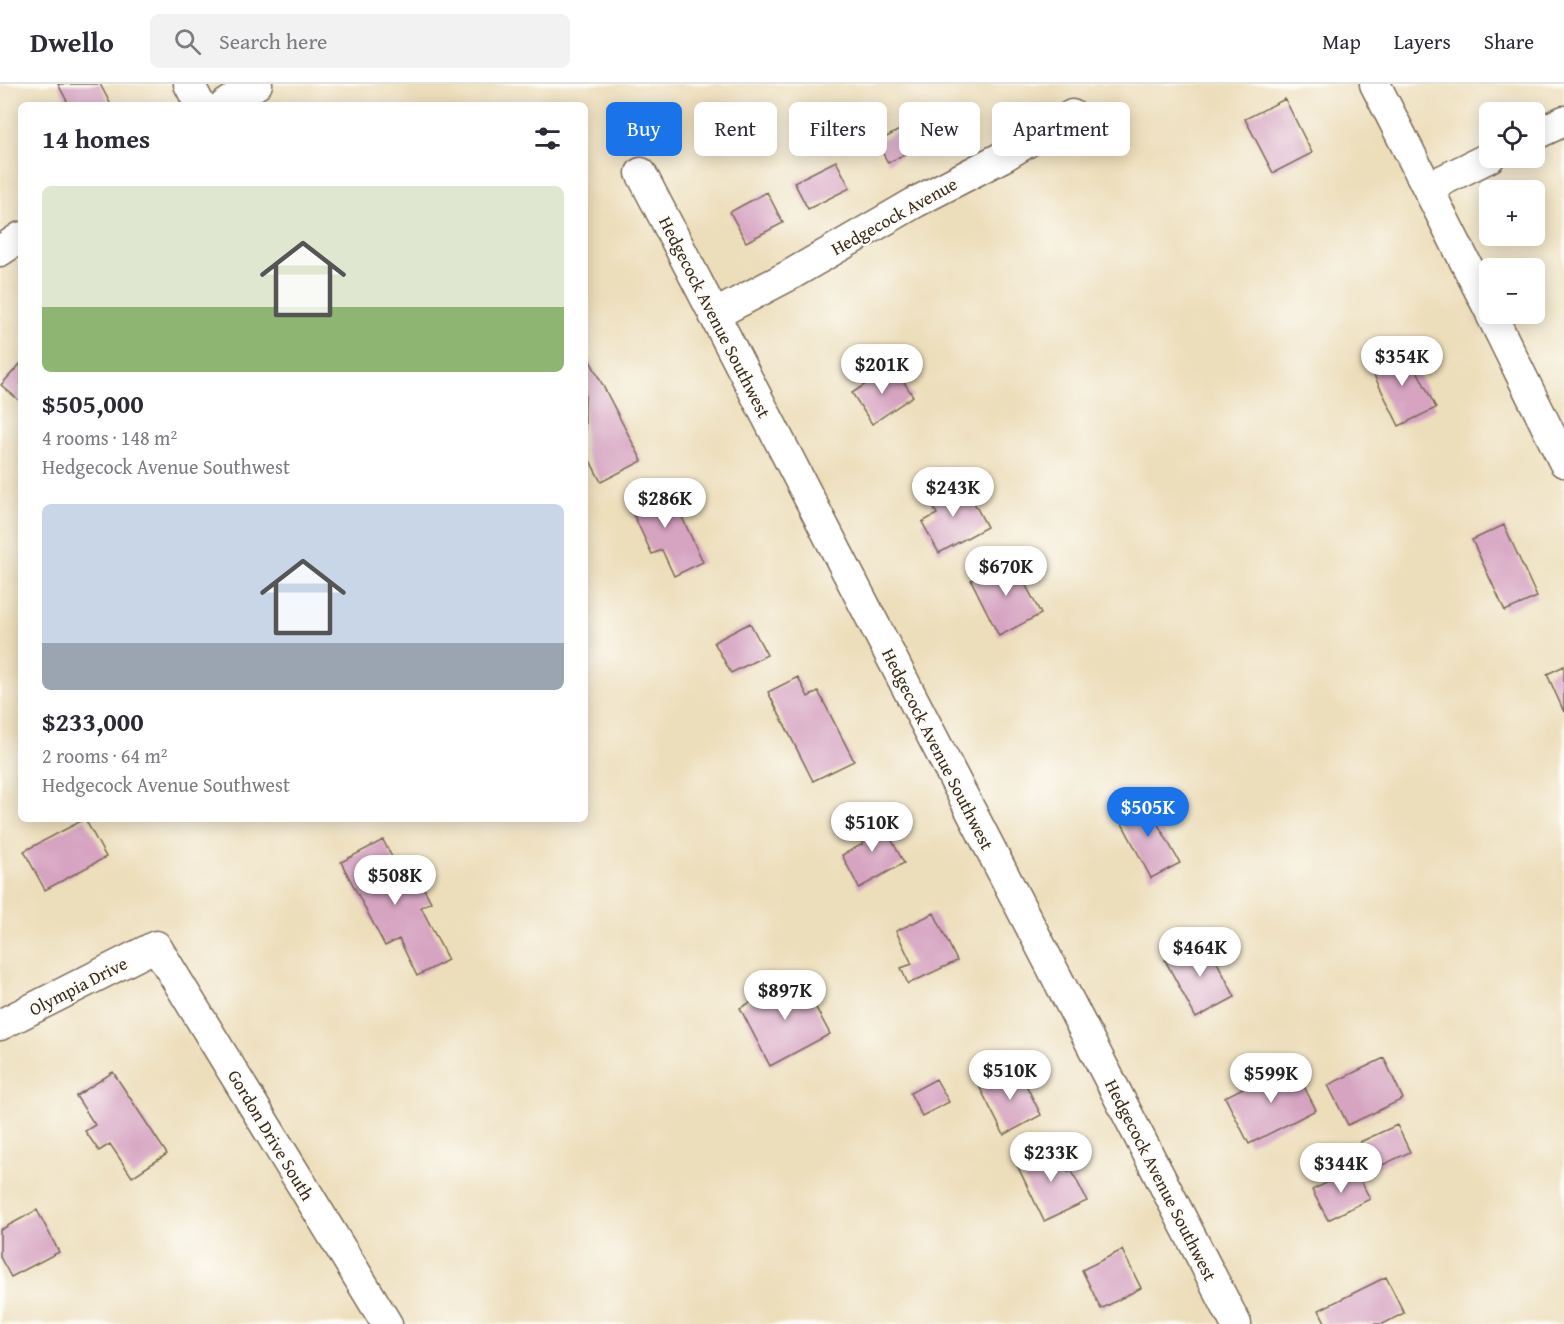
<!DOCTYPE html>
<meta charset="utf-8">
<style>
body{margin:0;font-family:"Gentium Book Plus",serif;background:#f2f2f3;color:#2b2b33;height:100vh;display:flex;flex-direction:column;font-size:22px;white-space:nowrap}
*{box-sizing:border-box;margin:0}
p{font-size:20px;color:#7c7c81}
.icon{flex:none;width:33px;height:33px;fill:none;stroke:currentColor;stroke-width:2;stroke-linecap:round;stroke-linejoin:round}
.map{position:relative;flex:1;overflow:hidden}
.details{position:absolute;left:18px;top:18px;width:570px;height:720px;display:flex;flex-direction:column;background:#fff;border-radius:9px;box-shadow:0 3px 15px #0003}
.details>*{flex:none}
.banner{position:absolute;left:606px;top:18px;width:570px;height:54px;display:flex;gap:12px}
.controls{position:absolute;left:1479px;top:18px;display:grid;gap:12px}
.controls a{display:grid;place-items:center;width:66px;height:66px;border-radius:9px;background:#fff;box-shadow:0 3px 15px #0003;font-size:30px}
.price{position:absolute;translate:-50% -51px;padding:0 14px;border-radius:21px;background:#fff;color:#222;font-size:20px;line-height:39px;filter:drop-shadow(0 2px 3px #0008)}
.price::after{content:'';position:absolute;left:50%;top:36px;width:18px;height:14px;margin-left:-9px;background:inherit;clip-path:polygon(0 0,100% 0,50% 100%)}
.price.current{background:#1a73e8;color:#fff}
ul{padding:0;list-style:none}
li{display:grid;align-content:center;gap:12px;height:318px;padding:0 24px}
li span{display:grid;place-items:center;height:186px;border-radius:9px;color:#555}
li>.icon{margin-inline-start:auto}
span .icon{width:108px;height:108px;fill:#fffc;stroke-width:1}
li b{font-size:26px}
h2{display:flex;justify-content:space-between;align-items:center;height:72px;padding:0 24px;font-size:26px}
.pill{padding:0 21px;border-radius:9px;background:#fff;box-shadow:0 3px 15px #0003;font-size:21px;line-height:54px}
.pill.current{background:#1a73e8;color:#fff}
header{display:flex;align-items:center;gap:36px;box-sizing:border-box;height:84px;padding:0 30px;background:#fff;border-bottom:2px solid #e1e1e2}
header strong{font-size:28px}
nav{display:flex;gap:33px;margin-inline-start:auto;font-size:21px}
.search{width:420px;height:54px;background:#f2f2f3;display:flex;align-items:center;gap:15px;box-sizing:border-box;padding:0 21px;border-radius:9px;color:#7c7c81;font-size:22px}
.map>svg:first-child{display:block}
.building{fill:#d6a3c1}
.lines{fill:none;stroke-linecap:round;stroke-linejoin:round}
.minor-casing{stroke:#796955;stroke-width:33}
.minor{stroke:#fff;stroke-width:30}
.labels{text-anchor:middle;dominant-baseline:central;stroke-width:4.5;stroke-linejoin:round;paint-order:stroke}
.street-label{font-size:18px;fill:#3b2a1e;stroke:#fdfcf7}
</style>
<header>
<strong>Dwello</strong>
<div class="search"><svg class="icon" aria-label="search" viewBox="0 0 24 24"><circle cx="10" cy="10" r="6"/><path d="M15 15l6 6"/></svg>Search here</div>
<nav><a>Map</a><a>Layers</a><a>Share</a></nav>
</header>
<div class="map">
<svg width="1564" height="1240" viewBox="0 0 1564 1240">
<rect width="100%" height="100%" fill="#fdfcf7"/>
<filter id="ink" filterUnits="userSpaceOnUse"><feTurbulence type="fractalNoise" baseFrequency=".0167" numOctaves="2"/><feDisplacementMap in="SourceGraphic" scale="12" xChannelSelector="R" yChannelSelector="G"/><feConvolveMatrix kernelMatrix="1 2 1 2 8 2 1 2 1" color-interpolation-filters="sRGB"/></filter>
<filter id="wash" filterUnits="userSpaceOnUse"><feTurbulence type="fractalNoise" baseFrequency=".008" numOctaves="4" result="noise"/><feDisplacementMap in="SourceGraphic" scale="24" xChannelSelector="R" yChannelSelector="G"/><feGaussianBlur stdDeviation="1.35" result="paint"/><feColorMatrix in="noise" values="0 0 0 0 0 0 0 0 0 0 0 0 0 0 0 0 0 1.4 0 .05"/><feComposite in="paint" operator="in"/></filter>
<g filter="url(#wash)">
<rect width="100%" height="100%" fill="#eddebb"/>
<g id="blocks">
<path class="building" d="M58,0H100L111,21H69Z
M1285,15L1312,69L1273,89L1245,35Z
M905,43L916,64L888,79L877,58Z
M836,77L850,104L808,125L794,98Z
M767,108L783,139L746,158L730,128Z
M1405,263L1436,324L1399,342L1369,281Z
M585,267L642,377L601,398L585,367Z
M21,279V318L1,301Z
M893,282L913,312L872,340L852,309Z
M963,398L987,443L939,469L922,438L937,430L929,416Z
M666,399L703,478L674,492L662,466L652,470L627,417Z
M1504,441L1537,513L1505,527L1472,456Z
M1012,475L1041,530L999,552L971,496Z
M750,539L767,571L731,589L714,558Z
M1564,582V628L1547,590Z
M798,593L808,613L818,607L854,677L813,697L768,608Z
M1143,714L1180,779L1151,794L1116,728Z
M878,731L904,779L859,804L842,771L863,760L854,744Z
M85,735L106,773L45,806L24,767Z
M383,756L403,794L415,788L431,818L421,823L448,876L417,892L399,855L385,862L341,778Z
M934,829L957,877L908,900L901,884L912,880L896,847Z
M1205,855L1235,913L1196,934L1165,876Z
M799,892L830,950L770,982L740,924Z
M1384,974L1403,1015L1348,1041L1328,1001Z
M1292,979L1316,1026L1249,1060L1225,1013Z
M1017,983L1041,1031L1004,1051L979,1002Z
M113,988L167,1070L132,1093L110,1060L99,1067L85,1047L95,1041L76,1012Z
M936,995L949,1018L922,1032L910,1009Z
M1397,1041L1410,1068L1372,1086L1360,1058Z
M1055,1060L1068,1088L1072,1087L1087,1117L1044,1137L1016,1079Z
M1355,1085L1370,1115L1328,1136L1312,1106Z
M37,1126L59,1168L11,1193L0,1173V1146Z
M1122,1166L1141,1204L1101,1225L1082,1186Z
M1386,1193L1404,1229L1383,1240H1326L1319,1226Z"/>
</g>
</g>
<g filter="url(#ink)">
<use href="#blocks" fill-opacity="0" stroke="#796955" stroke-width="1.5"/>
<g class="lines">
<defs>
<path id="minor" d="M189,0L200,21
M1375,0L1490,227
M225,21L257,0
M1534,51L1564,37
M641,89L1236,1240
M1429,103L1490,73
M0,167L21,153
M1491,230L1564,378
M714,231L790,191L916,118L1006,71L1072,31
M0,941L156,862L387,1240"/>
</defs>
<use href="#minor" class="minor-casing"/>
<use href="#minor" class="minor"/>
</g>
</g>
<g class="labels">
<g class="street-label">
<text transform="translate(894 132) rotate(-29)">Hedgecock Avenue</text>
<text transform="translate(715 233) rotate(63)">Hedgecock Avenue Southwest</text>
<text transform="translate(938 665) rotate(63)">Hedgecock Avenue Southwest</text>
<text transform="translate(78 902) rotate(-27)">Olympia Drive</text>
<text transform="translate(271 1051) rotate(59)">Gordon Drive South</text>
<text transform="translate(1161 1096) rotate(63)">Hedgecock Avenue Southwest</text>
</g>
</g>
</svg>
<div class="controls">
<a><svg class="icon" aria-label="locate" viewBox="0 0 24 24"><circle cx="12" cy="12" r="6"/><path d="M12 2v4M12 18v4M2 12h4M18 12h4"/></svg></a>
<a>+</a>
<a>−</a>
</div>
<b class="price" style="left:1402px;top:303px">$354K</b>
<b class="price" style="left:882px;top:311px">$201K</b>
<b class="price" style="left:953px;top:434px">$243K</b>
<b class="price" style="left:665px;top:445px">$286K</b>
<b class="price" style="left:1006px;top:513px">$670K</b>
<b class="price current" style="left:1148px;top:754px">$505K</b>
<b class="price" style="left:872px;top:769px">$510K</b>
<b class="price" style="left:395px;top:822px">$508K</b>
<b class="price" style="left:1200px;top:894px">$464K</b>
<b class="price" style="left:785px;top:937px">$897K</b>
<b class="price" style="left:1010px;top:1017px">$510K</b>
<b class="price" style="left:1271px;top:1020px">$599K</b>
<b class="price" style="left:1051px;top:1099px">$233K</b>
<b class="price" style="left:1341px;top:1110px">$344K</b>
<div class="banner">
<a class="pill current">Buy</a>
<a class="pill">Rent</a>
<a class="pill">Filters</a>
<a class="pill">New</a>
<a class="pill">Apartment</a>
</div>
<section class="details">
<h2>14 homes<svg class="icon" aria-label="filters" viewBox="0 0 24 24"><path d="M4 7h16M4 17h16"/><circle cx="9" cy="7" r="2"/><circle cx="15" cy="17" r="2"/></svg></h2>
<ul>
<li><span style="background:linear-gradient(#dfe7d0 65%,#8fb573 0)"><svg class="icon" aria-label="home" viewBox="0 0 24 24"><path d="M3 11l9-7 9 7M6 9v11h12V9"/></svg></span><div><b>$505,000</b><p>4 rooms · 148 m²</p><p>Hedgecock Avenue Southwest</p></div></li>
<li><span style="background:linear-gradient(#c9d6e8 75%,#9aa5b1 0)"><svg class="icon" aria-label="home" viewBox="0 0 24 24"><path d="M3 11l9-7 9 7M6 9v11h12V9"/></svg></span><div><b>$233,000</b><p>2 rooms · 64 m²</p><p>Hedgecock Avenue Southwest</p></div></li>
</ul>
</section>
</div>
